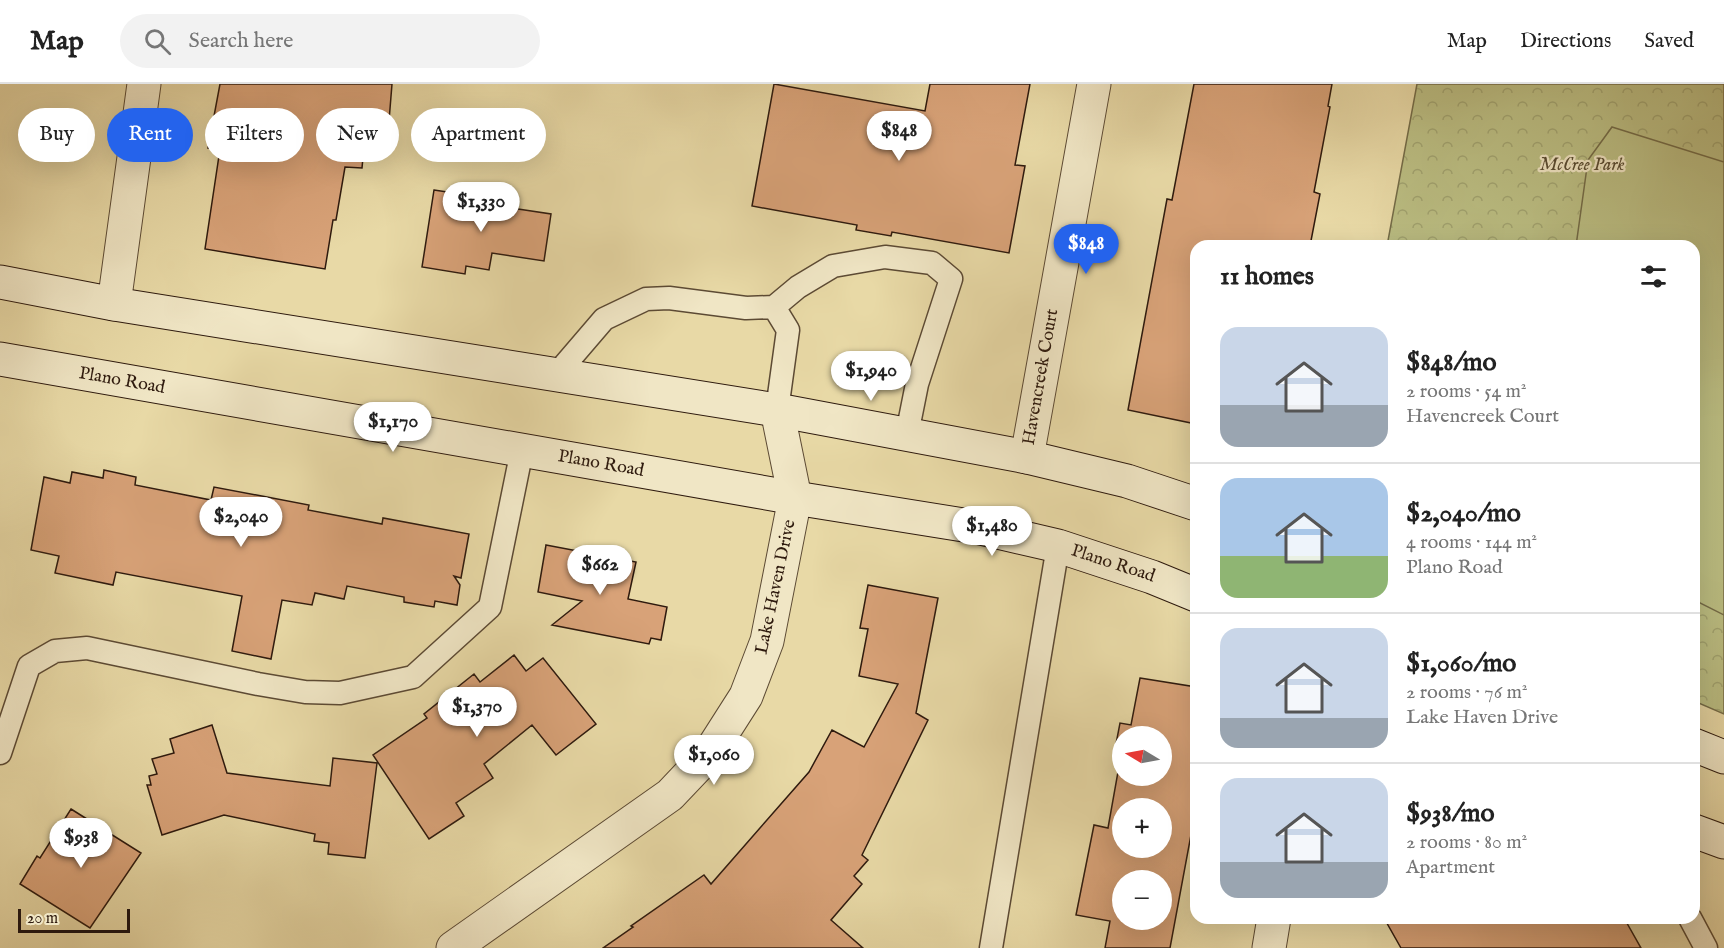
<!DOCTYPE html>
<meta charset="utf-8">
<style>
body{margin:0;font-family:"IM FELL English",serif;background:#f2f2f2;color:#222;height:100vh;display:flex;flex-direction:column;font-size:22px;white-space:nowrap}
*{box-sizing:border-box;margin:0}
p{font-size:20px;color:#767676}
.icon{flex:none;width:33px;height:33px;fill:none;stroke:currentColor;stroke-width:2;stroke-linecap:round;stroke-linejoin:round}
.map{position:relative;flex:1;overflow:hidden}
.side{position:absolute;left:1190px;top:156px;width:510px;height:684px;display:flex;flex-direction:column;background:#fff;border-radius:18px;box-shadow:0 6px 24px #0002}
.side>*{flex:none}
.hud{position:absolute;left:18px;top:24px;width:570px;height:54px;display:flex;gap:12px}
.needle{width:39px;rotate:280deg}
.controls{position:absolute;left:1112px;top:642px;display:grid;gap:12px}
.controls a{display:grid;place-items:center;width:60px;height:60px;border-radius:50%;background:#fff;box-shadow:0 6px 24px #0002;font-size:30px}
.scale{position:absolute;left:18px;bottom:15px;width:112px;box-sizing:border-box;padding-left:6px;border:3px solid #2e1a0e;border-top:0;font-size:16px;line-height:21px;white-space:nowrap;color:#2e1a0e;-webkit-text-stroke:4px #f0e6c5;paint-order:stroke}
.price{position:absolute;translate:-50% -51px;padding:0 14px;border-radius:21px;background:#fff;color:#222;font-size:20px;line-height:39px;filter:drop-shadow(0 2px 3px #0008)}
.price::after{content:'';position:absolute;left:50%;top:36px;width:18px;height:14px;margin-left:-9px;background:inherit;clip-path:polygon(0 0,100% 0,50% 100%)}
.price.current{background:#2563eb;color:#fff}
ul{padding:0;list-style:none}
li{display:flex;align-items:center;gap:18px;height:150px;padding:0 30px}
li+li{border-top:2px solid #e0e0e0}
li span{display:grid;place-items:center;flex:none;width:168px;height:120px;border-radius:18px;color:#555}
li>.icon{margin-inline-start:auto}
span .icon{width:72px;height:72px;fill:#fffc;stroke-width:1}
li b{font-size:26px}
h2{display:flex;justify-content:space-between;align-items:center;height:72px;padding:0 30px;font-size:26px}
.pill{padding:0 21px;border-radius:27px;background:#fff;box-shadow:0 6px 24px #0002;font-size:21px;line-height:54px}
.pill.current{background:#2563eb;color:#fff}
header{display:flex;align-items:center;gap:36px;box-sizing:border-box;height:84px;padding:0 30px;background:#fff;border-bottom:2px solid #e0e0e0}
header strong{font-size:28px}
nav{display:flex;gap:33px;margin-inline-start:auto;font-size:21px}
.search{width:420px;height:54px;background:#f2f2f2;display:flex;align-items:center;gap:15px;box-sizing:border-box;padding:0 21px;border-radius:33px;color:#767676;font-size:22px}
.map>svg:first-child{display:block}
.park{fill:url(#park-crowns);stroke:#746c48;stroke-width:1.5}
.pitch{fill:#bbbe83;stroke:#746c48;stroke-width:1.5}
.building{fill:#d8a278;stroke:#2e1a0e;stroke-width:1.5;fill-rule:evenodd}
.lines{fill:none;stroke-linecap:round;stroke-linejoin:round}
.service-casing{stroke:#5c4a34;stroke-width:25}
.minor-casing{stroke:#5c4a34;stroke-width:35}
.tertiary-casing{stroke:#5c4a34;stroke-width:35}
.secondary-casing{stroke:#2e1a0e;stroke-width:35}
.service{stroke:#f0e6c5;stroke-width:22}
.minor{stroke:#f0e6c5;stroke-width:33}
.tertiary{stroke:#f0e6c5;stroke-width:33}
.secondary{stroke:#f0e6c5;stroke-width:33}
.labels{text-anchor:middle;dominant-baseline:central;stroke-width:4.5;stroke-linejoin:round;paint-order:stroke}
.park-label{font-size:18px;font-style:italic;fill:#584b31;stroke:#f0e6c5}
.street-label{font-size:18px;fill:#2e1a0e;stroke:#f0e6c5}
</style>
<header>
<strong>Map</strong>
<div class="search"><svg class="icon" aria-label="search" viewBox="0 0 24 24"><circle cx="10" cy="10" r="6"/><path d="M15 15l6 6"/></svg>Search here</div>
<nav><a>Map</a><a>Directions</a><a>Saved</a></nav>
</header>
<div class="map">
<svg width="1724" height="864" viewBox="0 0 1724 864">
<defs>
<pattern id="park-crowns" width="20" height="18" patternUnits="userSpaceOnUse" patternTransform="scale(1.5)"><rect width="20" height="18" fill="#bbbe83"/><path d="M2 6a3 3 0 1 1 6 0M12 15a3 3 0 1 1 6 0" fill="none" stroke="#a1a370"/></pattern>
</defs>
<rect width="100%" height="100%" fill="#e8d9a6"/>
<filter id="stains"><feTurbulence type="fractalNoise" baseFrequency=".00333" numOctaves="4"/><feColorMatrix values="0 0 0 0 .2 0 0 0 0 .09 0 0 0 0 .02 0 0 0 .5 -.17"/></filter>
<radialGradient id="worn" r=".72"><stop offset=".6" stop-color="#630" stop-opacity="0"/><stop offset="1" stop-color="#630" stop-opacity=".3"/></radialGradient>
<path class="park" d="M1417,0H1724V630L1694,617V162H1387Z"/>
<path class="pitch" d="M1612,43L1724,78V531L1700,519L1694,510V162H1576L1588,76Z"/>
<path class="building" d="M220,0H392L389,37L375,36V42H366L362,84L345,83L336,136H333L325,185L205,165L220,65L208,64Z
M774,0L925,27L930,0H1030L1015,81L1025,82L1009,169L892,148L891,152L856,146L857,141L752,122Z
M1194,0H1332L1328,22L1330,23L1314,108L1320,110L1310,162H1196V340L1128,326L1167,115L1172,116Z
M434,106L501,116L499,122L551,130L544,177L492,169L489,186L466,182L465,190L422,183Z
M104,386L136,393L135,401L211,416L214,403L309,421L308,426L382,440L383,434L469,450L461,494L454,492L460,501L457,521L435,517L434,523L404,518V513L347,502L344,515L315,509L312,521L282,516L271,575L232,567L242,512L116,488L113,501L55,489L59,472L31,466L44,393L70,399L72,388L103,394Z
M546,461L636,478L628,515L667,523L661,556L651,554L649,560L552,541L582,517L538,508Z
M868,501L938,514L916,629L928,636L862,771L868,776L854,792L862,800L831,836L863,864H603L633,843L631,842L704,791L711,800L809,688L832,646L864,663L898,600L859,592L868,545L860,544Z
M514,571L526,587L543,574L596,640L556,671L532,641L484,680L493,694L456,719L464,732L429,755L373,671L427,634L424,630L474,590L480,598Z
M1140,594L1196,603V724L1170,864H1105L1110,837L1076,831L1094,741L1108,744L1121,671L1114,670L1120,639L1131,641ZM1122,652H1161V692H1122ZM1122,724H1161V764H1122ZM1122,796H1161V836H1122Z
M212,641L227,689L330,702L333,674L377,679L365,774L328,770L329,759L314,757L315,750L224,731L162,751L147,701H151L149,692L157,690L152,675L174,669L170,655Z
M71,725L141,769L90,844L20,800L37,772L40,774Z
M1384,834H1624L1641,864H1401Z"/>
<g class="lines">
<defs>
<path id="service" d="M774,223L788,246L777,326
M556,291L604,235L646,215L669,214L746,224L774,223L798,203L833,182L885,173L932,179L951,195L917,300L907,350
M0,669L29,582L55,567L87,564L258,600L305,608L340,609L413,593L490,523L522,366
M1690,834L1706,864
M991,864L1058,462"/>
<path id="minor" d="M114,220L144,0
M1027,373L1094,0
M453,864L670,711L709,670L746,612L767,557L795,414L777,326"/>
<path id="tertiary" d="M1269,864L1274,834"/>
<path id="secondary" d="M0,198L114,220L777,326L1027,373L1127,397L1196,420
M0,275L795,414L976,443L1058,462L1152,493L1196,511
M1694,661L1724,673
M1694,747L1724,758"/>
</defs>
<use href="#service" class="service-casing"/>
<use href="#minor" class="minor-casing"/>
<use href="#tertiary" class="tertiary-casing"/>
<use href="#secondary" class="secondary-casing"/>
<use href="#service" class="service"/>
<use href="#minor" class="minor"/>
<use href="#tertiary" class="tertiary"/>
<use href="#secondary" class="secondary"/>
</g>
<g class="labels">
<g class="park-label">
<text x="1582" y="81">McCree Park</text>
</g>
<g class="street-label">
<text transform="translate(1041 293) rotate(-80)">Havencreek Court</text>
<text transform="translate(122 297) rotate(10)">Plano Road</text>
<text transform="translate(601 380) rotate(10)">Plano Road</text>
<text transform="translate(1113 480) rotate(18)">Plano Road</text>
<text transform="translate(776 503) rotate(-78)">Lake Haven Drive</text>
</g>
</g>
<rect width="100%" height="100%" filter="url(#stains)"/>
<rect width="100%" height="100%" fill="url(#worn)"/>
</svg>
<div class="controls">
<a><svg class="needle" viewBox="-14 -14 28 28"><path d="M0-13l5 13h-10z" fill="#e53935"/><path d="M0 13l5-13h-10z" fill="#767676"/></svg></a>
<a>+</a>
<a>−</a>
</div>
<div class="scale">20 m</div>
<b class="price" style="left:899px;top:78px">$848</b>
<b class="price" style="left:481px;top:149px">$1,330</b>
<b class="price current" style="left:1086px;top:191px">$848</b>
<b class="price" style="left:871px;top:318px">$1,940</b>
<b class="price" style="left:393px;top:369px">$1,170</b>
<b class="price" style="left:241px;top:464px">$2,040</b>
<b class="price" style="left:992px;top:473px">$1,480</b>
<b class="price" style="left:600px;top:512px">$662</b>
<b class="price" style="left:477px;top:654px">$1,370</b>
<b class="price" style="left:714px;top:702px">$1,060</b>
<b class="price" style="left:81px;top:785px">$938</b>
<div class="hud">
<a class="pill">Buy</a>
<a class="pill current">Rent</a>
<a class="pill">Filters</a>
<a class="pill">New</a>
<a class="pill">Apartment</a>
</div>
<section class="side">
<h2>11 homes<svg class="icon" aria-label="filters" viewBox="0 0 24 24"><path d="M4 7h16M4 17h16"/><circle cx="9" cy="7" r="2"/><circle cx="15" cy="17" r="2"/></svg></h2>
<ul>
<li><span style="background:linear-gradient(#c9d6e8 65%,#9aa5b1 0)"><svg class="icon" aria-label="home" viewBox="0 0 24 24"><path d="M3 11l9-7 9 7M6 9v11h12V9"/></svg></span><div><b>$848/mo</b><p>2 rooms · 54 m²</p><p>Havencreek Court</p></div></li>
<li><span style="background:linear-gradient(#a9c7e8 65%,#8fb573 0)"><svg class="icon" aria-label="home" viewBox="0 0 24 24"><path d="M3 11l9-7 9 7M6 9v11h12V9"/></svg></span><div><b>$2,040/mo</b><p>4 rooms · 144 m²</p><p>Plano Road</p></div></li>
<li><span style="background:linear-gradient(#c9d6e8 75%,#9aa5b1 0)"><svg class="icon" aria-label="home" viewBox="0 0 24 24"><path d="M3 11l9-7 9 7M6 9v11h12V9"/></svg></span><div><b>$1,060/mo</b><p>2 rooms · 76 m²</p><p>Lake Haven Drive</p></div></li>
<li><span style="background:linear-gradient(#c9d6e8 70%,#9aa5b1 0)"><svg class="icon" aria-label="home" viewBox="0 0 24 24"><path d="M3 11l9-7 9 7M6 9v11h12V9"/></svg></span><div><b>$938/mo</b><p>2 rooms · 80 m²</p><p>Apartment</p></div></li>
</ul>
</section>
</div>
